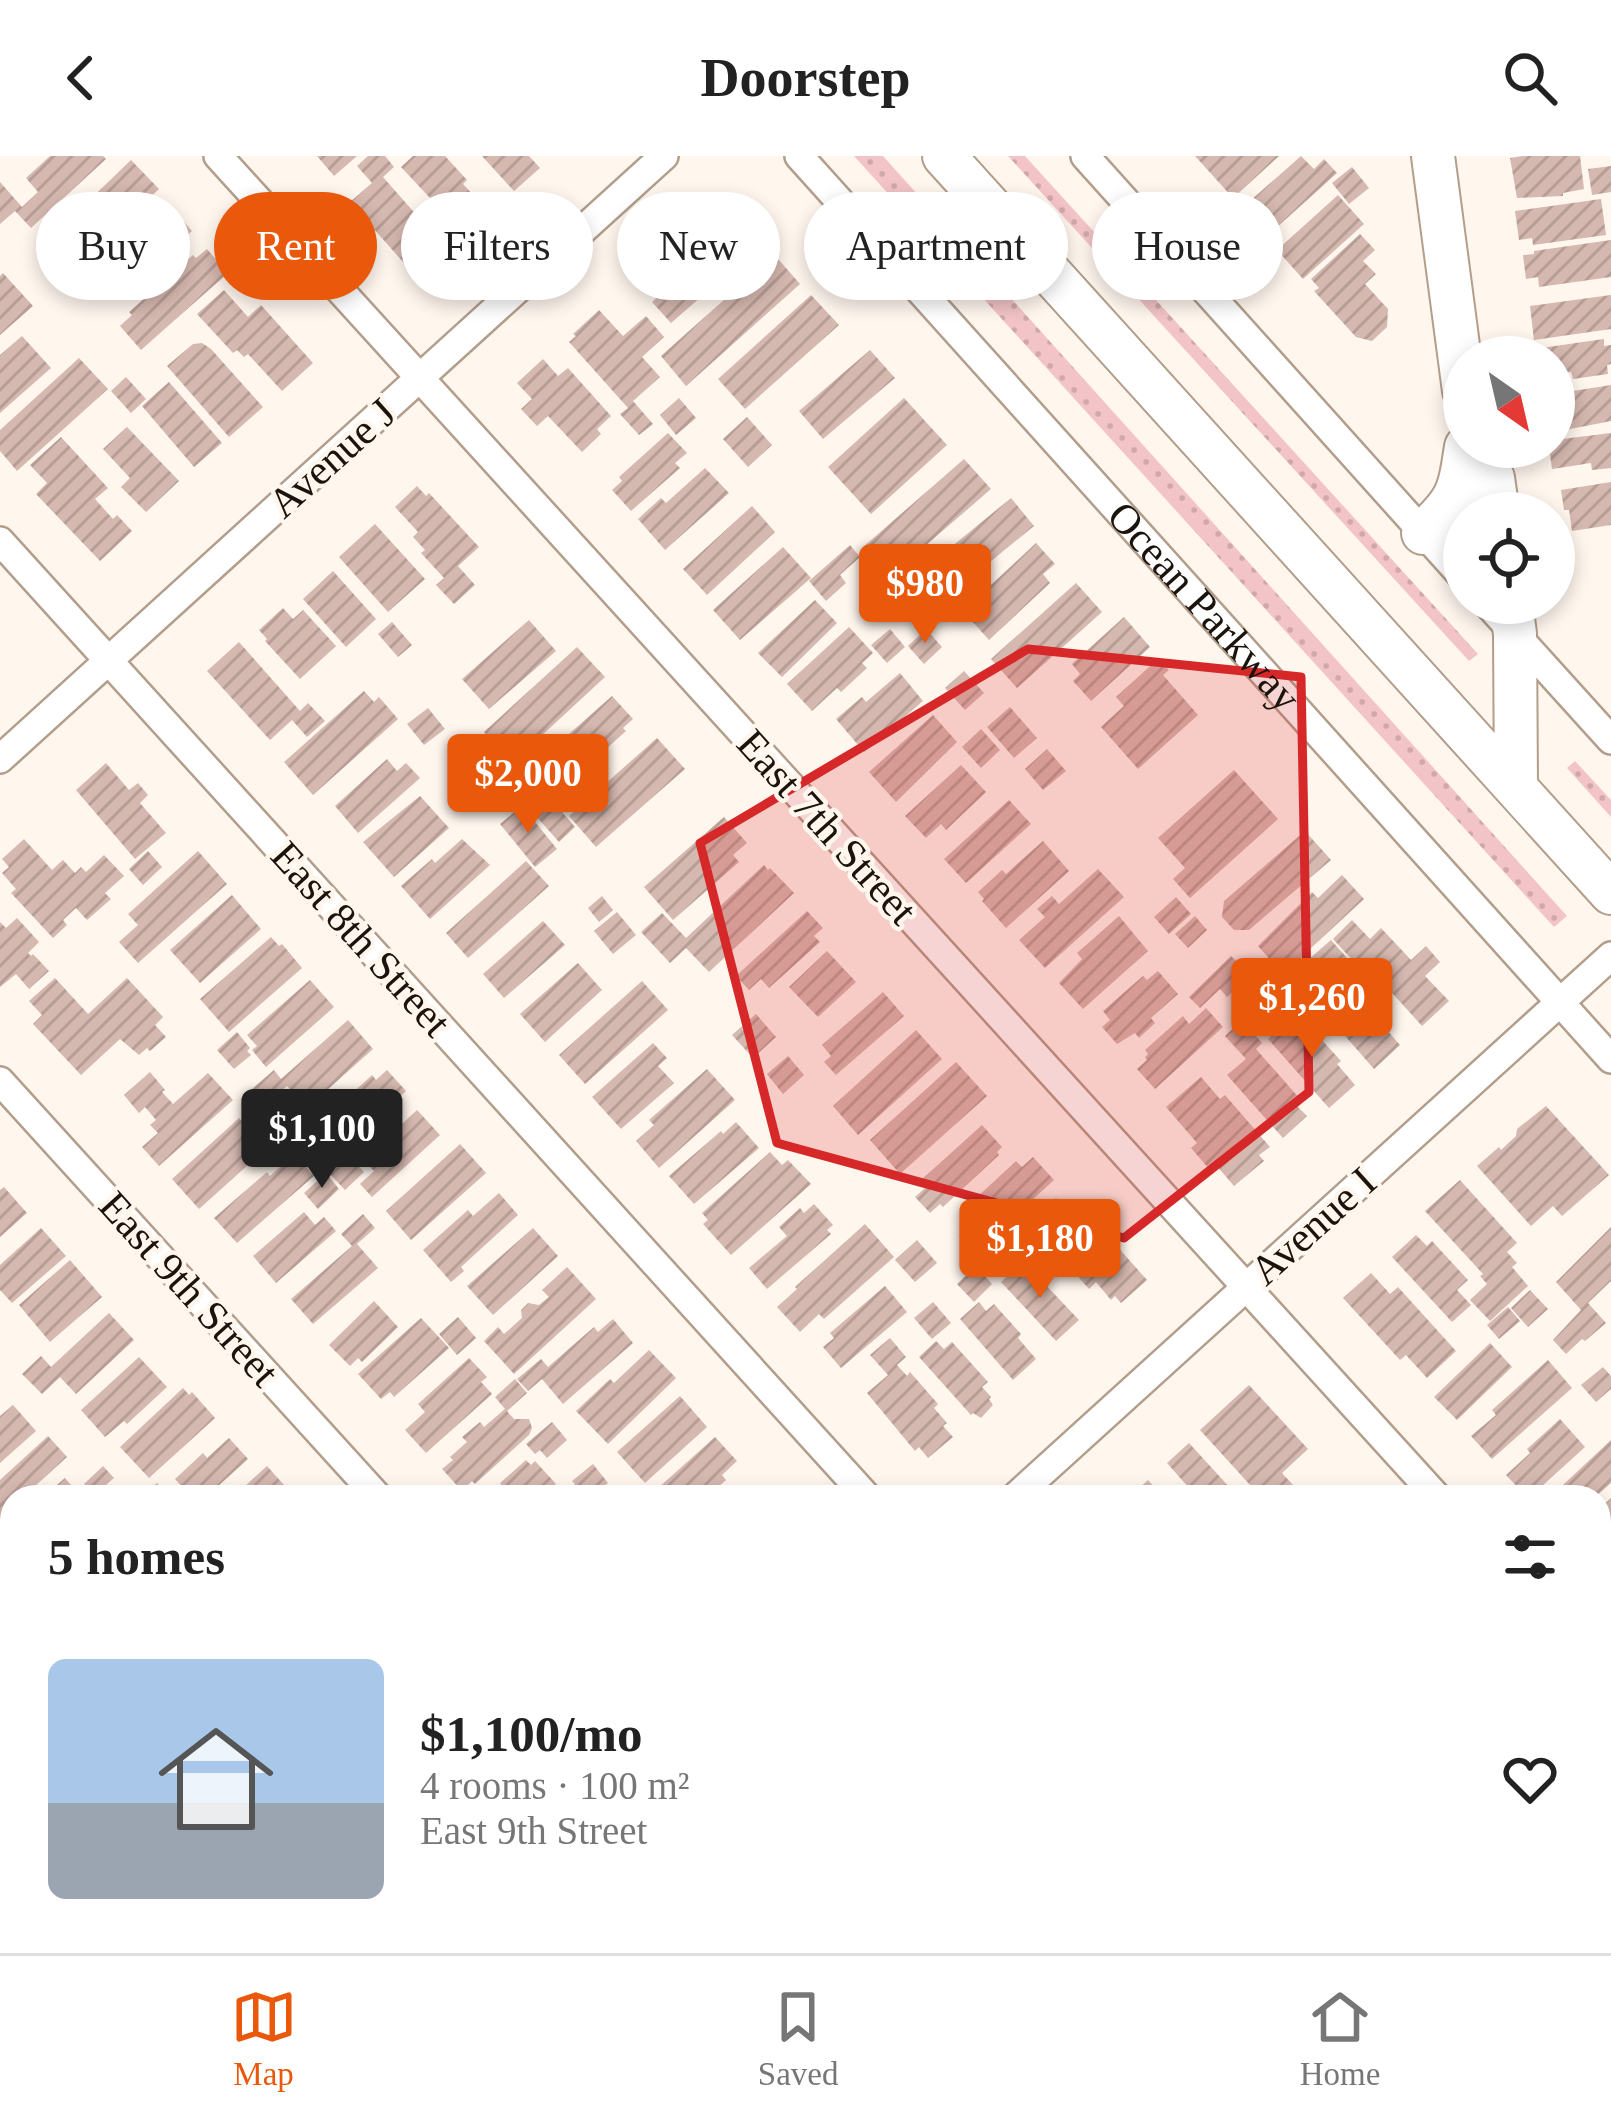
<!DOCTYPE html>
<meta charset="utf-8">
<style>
body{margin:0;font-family:"Times New Roman",serif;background:#f6f6f6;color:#222;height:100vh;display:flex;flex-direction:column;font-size:45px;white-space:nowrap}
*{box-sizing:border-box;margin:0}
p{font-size:39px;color:#767676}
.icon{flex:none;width:66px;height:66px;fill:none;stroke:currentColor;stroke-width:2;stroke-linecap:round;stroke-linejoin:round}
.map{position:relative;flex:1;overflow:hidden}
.details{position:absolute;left:0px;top:1329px;width:1611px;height:468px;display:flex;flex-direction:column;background:#fff;border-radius:36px 36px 0 0;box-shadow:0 6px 18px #0003}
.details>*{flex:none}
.guide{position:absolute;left:36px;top:36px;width:1539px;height:108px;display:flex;gap:24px}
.needle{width:78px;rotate:146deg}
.tools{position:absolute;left:1443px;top:180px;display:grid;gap:24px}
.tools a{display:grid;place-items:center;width:132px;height:132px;border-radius:50%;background:#fff;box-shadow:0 6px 18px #0003;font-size:60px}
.price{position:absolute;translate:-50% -102px;padding:0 27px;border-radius:12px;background:#ea580c;color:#fff;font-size:39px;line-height:78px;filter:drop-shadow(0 3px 6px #0008)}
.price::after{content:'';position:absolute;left:50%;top:72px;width:36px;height:27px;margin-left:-18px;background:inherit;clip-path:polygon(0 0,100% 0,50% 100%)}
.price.on{background:#222;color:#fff}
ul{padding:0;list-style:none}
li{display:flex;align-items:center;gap:36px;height:300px;padding:0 48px}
li span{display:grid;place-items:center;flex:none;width:336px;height:240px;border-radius:18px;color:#555}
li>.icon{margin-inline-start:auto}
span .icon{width:144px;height:144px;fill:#fffc;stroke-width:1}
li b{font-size:51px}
h2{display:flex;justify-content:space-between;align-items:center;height:144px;padding:0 48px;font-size:51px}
.tag{padding:0 42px;border-radius:54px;background:#fff;box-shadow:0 6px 18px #0003;font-size:42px;line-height:108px}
.tag.on{background:#ea580c;color:#fff}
header{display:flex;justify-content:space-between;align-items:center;height:156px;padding:0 48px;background:#fff;font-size:54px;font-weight:600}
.tabs{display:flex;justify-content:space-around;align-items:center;height:168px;border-top:3px solid #e0e0e0;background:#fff;font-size:33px;color:#767676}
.tabs a{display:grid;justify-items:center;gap:6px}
.tabs .on{color:#ea580c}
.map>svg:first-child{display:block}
.grass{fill:url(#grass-dots)}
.building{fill:url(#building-hatch)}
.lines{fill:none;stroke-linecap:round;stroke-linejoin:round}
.minor-casing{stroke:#b29e8b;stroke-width:32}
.primary-casing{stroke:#b29e8b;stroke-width:46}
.minor{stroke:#fff;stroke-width:27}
.primary{stroke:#fff;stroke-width:42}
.marked{fill:#d62828;fill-opacity:0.2;stroke:#d62828;stroke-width:9;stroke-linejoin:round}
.labels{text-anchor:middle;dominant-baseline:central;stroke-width:9;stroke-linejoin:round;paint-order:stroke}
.street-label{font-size:42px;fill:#1b140d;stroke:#fff6ee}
</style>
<header><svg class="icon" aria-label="back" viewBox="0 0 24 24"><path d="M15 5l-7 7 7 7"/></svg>Doorstep<svg class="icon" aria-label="search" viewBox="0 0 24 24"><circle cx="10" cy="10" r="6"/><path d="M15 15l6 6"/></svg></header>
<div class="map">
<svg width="1611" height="1797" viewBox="0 0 1611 1797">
<defs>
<pattern id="grass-dots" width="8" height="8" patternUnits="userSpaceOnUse" patternTransform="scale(3)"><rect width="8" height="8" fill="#f3c4c7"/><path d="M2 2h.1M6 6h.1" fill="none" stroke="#d0a8aa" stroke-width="1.8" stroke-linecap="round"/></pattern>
<pattern id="building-hatch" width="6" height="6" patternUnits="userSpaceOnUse" patternTransform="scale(3)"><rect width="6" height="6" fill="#d5b8af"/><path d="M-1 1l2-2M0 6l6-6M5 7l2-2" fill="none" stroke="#b69d95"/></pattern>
</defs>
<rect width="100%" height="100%" fill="#fff6ee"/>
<path class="grass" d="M854,0H883L1567,760L1554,771Z
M1008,0H1025L1478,498L1469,505Z
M1575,605L1611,644V661L1567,612Z"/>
<path class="building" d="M50,0H103L106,3L31,72L15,55L0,68V26L22,51L38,36L26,22Z
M317,0H357L334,20Z
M368,0H385L394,11L383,21L442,88L411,115L350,46L372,27L357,10Z
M413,0H445L467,24L463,28L483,50L459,73L401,11Z
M482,0H529L540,12L514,35Z
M1195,0H1279L1233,42Z
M1301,0L1314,13L1324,3L1337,17L1266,81L1241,53Z
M1523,0H1580L1584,33L1563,37V40L1517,42L1510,2Z
M131,4L159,33L81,108L53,79Z
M1611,10V36L1592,39L1588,13Z
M1352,11L1369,32L1349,48L1332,27Z
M1338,39L1364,68L1303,123L1277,94Z
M1601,43L1606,79L1533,89L1532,82L1519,84L1515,55Z
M171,51L192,75L118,140L105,126L119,114L110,105L134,83L129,77L143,65L148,71Z
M732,51L759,82L705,130L709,134L671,167L652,146L672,127L661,114Z
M1360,78L1375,94L1363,105L1376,118L1365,128L1388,153L1387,171L1372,185L1356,181L1314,135L1319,132L1311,123Z
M1611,84V121L1539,131L1538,121L1526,123L1523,99L1534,98V95Z
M207,93L228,117L141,194L120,170L132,159L129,156L193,99L196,102Z
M779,104L800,128L686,230L661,200L762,110L766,115Z
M3,117L33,150L0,179V120Z
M224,134L248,161L261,149L313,207L282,235L248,198L244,201L237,194L233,197L197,158Z
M811,139L839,169L745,253L718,223Z
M1611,139V173L1534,184L1530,150Z
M599,154L623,180L646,160L664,181L642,201L660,221L633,245L653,268L639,279L620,258L628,252L569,186L576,180L573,178Z
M22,180L51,212L0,257V199Z
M1604,183V190L1611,189V208L1607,209L1608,218L1573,223L1571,216L1554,218V201H1535L1534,193Z
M202,187L211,193L263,251L229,281L167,210L193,188Z
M870,194L895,222L823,283L799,255Z
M79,202L108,233L17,315L0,295V274Z
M543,203L558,220L568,212L611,260L597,273L601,278L582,296L548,260L537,270L521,253L532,243L517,227Z
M126,221L146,243L131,257L111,235Z
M169,226L222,287L194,311L142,250Z
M1611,229V265L1560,275L1559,264L1554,265V238Z
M679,242L696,262L676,279L660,259Z
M904,242L947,289L871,358L828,311Z
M747,261L772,289L748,311L723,283Z
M127,271L179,325L146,356L121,331L130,322L103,293Z
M668,277L687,297L675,307L680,312L631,355L612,334L622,325L619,321Z
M1611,277V312L1592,314L1591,307L1552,313L1549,291H1554V284Z
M61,281L108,332L95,343L113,363L117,359L132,375L100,405L36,338L47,327L30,309Z
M964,303L991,333L888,422L862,392Z
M705,312L729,337L665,394L638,363L661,342L666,347Z
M1611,326V369L1572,375L1569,354H1564L1561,334Z
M417,330L426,340L429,337L479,391L458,410L475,429L454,448L436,429L444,422L421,397L425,394L413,381L418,376L395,351Z
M1011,342L1034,370L957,433L934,405Z
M752,350L775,376L707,439L683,413Z
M375,368L425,423L388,456L339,401Z
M1036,387L1055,408L1043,418L1050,427L989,484L963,455Z
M850,389L860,401L840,419L846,427L826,445L809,425Z
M783,391L811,422L740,484L713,454Z
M333,415L376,463L346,491L303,443Z
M1076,427L1102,456L1017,532L991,503Z
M815,444L837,467L782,521L758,497Z
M283,452L293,463L303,454L336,490L300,523L265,485L267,483L259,474Z
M1124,461L1150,491L1091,545L1073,525L1080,518L1072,508Z
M529,464L556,495L489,553L462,523Z
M392,466L412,489L398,501L378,478Z
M849,471L873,497L862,507L867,512L841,536L837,532L812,555L787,528Z
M890,473L905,491L887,507L871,489Z
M926,473L942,491L924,508L908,490Z
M239,486L300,555L308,547L325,565L307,581L292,564L270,584L207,515Z
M577,491L605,521L512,607L484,576Z
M1159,502L1169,514L1163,519L1198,559L1138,613L1101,571L1124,550L1116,541Z
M964,515L984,537L965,554L945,532Z
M900,517L923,545L864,596L836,563L862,541L866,546Z
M364,535L374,546L379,541L398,563L313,639L284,606Z
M612,540L633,563L623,572L626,575L576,620L565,608L556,616L543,601Z
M1010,551L1037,582L1014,602L987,571Z
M428,552L445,573L424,589L407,568Z
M933,559L957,586L896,646L869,616Z
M981,573L1000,594L981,612L962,591Z
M657,582L685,613L596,691L569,660Z
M473,593L490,614L466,634L449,613Z
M1047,593L1066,615L1043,634L1025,613Z
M387,603L397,615L406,607L420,622L358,677L335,650Z
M106,607L129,634L138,627L148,639L140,647L166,677L135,703L76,634Z
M961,609L986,636L946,674L941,668L926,682L905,660Z
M1234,614L1278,663L1190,742L1173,723L1185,712L1158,682Z
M548,631L566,652L562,656L575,671L559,686L527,650Z
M420,640L449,672L394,721L363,686Z
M1009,644L1031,668L966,727L944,703Z
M522,650L557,693L535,711L500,668Z
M724,661L747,687L733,699L739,706L673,764L644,731Z
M1305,675L1331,704L1249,774H1234L1222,761L1224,745Z
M24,683L52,714L63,704L75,717L81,711L86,716L104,699L124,720L105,737L111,743L87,764L76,752L63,764L67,769L53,782L11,737L16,733L2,717L9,711L2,703Z
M462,683L490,709L430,763L401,730L432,703L435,707Z
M1043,685L1069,715L1006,772L982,745L984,743L978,736L1002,714L1006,718Z
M148,695L162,711L143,729L129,713Z
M198,695L227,728L138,807L119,786L138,769L128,758Z
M526,705L549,730L468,802L446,777Z
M764,709L768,714L770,712L794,737L709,816L686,792L670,807L641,776L662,757L686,782Z
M1098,713L1124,741L1045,812L1019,784L1045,761L1037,753L1052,740L1059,748Z
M1342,719L1364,743L1283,818L1258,790L1312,736L1318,742Z
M232,739L261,773L200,827L170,794Z
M602,740L613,754L599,766L588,752Z
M1176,741L1191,758L1169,778L1154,761Z
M807,755L823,772L814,780L820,786L769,832L761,823L749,834L736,820Z
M617,756L636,779L613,798L594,775Z
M1119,760L1148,795L1083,853L1059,827L1082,803L1077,797Z
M1195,760L1207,774L1188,792L1175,778Z
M17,762L39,786L28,797L31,800L33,798L49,815L29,833L16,818L0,831V766L6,772Z
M1352,764L1370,783L1381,772L1411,804L1426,790L1440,806L1425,820L1449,845L1422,870L1384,828L1379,833L1333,783Z
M543,765L565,789L504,842L483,818Z
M271,781L279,790L282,788L302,812L229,876L200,843Z
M1331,784L1349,804L1318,831L1300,811Z
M827,795L856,826L818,861L789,831Z
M1231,800L1250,819L1227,841L1220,833L1200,852L1189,841Z
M578,807L602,834L545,886L520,858Z
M1158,815L1178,838L1151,862L1155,867L1139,882L1135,877L1117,888L1102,871L1110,864L1103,855L1143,820L1147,824Z
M1338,818L1400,889L1374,913L1311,841Z
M55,822L88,858L127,822L163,861L155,869L166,881L150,895L147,892L139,899L120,883L81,919L33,868L42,859L29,845Z
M310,824L334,851L266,911L252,894L257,890L247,879Z
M1288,824L1306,843L1292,855L1275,836Z
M642,825L668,854L585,928L559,899Z
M883,836L904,860L836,919L824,906L831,900L822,889Z
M1206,852L1223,871L1155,933L1137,913L1147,904L1145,901L1148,898L1145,894L1183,860L1189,868Z
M1297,857L1341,905L1337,908L1355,929L1329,952L1268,883Z
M756,858L776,881L753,902L732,879Z
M348,864L373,893L307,952L287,930L266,949L252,933L274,914L281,923Z
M1242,864L1262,887L1256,893L1301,944L1296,949L1307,960L1283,982L1227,919L1246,903L1225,880Z
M916,874L942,903L858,979L833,950Z
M237,876L250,892L247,895L251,899L234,913L217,894Z
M653,887L667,902L658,910L674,927L621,973L592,941Z
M788,900L804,919L783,938L767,918Z
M956,906L987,940L900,1018L870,984Z
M707,913L735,944L659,1012L636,985L654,969L649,964Z
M387,914L406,935L347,989L327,968L337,960L333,955L372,919L376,924Z
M150,916L165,934L162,936L173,948L208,917L233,944L159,1010L142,991L158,977L150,969L156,964L145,951L139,957L124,939Z
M1201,921L1220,943L1225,939L1270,991L1259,999L1264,1005L1234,1030L1216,1009L1210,1014L1191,992L1197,987L1166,951Z
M1546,950L1609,1019L1562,1060L1553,1050L1531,1070L1477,1010L1499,991L1501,994L1516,980L1517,973Z
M417,954L440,979L372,1041L360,1028L374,1015L368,1009L376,1002L371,997Z
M311,958L327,976L309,993L292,974Z
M239,962L267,992L199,1053L172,1023Z
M736,966L759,992L694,1048L669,1020L721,975L723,978Z
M982,969L1002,991L997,996L999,999L943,1051L940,1048L930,1057L915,1041L925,1032L920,1025Z
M289,976L302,992L295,998L314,1020L237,1087L214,1062L267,1016L270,1020L280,1011L266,995Z
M460,988L486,1017L411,1084L386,1055Z
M770,996L782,1009L788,1004L811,1028L731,1099L703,1068L708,1064L702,1057Z
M347,998L364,1016L345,1034L328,1016Z
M1033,1001L1054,1024L974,1097L959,1080L974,1066L966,1057L979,1045L976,1042L1016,1005L1022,1011Z
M326,1017L339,1033L318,1053L304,1037Z
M1460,1024L1517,1087L1507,1096L1517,1107L1512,1111L1528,1130L1490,1165L1470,1144L1487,1128L1480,1120L1483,1118L1425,1055Z
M4,1031L27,1057L0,1081V1034Z
M499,1037L518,1059L461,1111L464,1115L451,1126L423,1094L468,1054L473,1060Z
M1056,1042L1072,1060L1082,1051L1147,1124L1121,1147L1115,1140L1111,1144L1096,1126L1089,1133L1065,1106L1059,1110L1023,1071Z
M814,1048L833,1069L827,1074L831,1078L767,1133L749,1112L787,1080L779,1071L800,1052L804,1057Z
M304,1056L315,1069L324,1061L336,1075L276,1127L253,1100Z
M363,1058L375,1072L357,1088L378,1112L313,1168L291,1143L352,1090L341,1078Z
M865,1068L894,1101L824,1163L819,1158L800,1176L777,1151L797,1133L795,1131Z
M1611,1071V1125L1588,1147L1606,1167L1585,1185L1582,1183L1566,1198L1553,1184L1581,1154L1556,1126Z
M41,1072L66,1100L12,1147L0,1134V1109Z
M533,1072L558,1100L493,1159L467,1130Z
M1416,1079L1427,1090L1432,1085L1468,1124L1457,1134L1471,1149L1452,1166L1392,1101Z
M917,1084L937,1107L915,1126L895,1104Z
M70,1104L102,1141L50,1186L19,1149Z
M1023,1105L1079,1164L1056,1185L1001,1126Z
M976,1110L992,1128L974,1146L957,1128Z
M567,1111L596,1143L514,1218L484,1185L498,1171L504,1178L522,1162L521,1154L528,1147L539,1149L549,1141L542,1134Z
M1371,1117L1390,1138L1398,1131L1456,1195L1427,1222L1406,1199L1400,1204L1343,1142Z
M885,1130L907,1156L841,1212L823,1191L834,1182L830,1177Z
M1530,1134L1548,1153L1528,1171L1511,1152Z
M374,1145L398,1171L362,1206L358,1202L350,1210L329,1189Z
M933,1146L951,1167L932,1183L914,1162Z
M979,1146L986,1155L994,1148L1021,1178L1018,1182L1036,1203L1013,1224L960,1163Z
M1508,1151L1520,1165L1499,1183L1487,1169Z
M109,1157L134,1184L76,1238L60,1221L42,1238L22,1218L41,1200L51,1211Z
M458,1161L476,1182L457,1199L439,1178Z
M421,1162L449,1192L394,1241L390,1236L381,1243L358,1218Z
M613,1163L633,1187L563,1248L542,1223L528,1235L517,1223L541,1203L548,1211L594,1171L598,1176Z
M890,1182L906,1201L897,1209L907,1220L910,1216L938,1248L934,1252L947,1267L943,1270L953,1281L928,1302L919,1291L915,1295L867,1237L888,1219L870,1199Z
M936,1185L944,1193L952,1186L988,1226L982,1231L991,1241L989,1243L993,1249L981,1262L973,1257L971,1259L919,1201Z
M1490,1187L1512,1211L1457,1264L1434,1241Z
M649,1194L676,1222L608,1288L576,1255L610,1223L614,1227Z
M139,1201L167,1231L127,1268L124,1265L105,1281L81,1254Z
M469,1202L487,1221L481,1226L492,1238L426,1297L405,1274L425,1256L418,1248Z
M1548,1204L1572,1232L1492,1303L1471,1280L1496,1259L1492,1254Z
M1603,1211L1611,1220V1233L1596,1246L1581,1229Z
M515,1223L527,1237L507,1255L514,1263H529L532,1272L529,1279L475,1328L472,1325L462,1335L442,1313L453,1304L450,1301L467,1286L462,1281L480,1266L484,1271L505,1253L495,1241Z
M1249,1229L1308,1293L1282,1317L1293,1329L1281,1341H1261L1200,1274Z
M183,1232L189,1239L192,1236L215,1262L149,1322L120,1291Z
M680,1240L707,1271L645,1327L617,1296Z
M13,1249L36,1275L0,1307V1260Z
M1560,1263L1585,1291L1530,1341H1527L1506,1319L1530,1297L1527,1293Z
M552,1266L567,1284L547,1302L540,1294L535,1298L526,1288Z
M48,1280L67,1301L23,1341H12V1351L0,1362V1324Z
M715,1281L737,1305L722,1319L726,1324L707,1341H648Z
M229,1282L248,1303L206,1341H170L182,1331L175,1323L203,1297L207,1302Z
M1611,1284V1327L1595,1341H1550Z
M1189,1287L1231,1333L1227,1337L1230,1341H1197L1167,1307Z
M526,1304L531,1309L535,1305L556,1328L542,1341H496L505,1334L500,1327Z
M593,1308L608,1327L591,1341H578L570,1332L575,1328L572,1325Z
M103,1310L114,1322L92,1341L84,1332L87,1330L84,1328Z
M267,1310L293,1339L233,1341Z
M65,1322L81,1341H43Z
M1148,1324L1163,1341H1129Z
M157,1327L169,1341H140Z
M763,1329L773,1341H749Z
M1611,1342V1384L1599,1395V1353Z
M1611,1398V1430L1599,1417V1408Z
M1599,1628L1611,1641V1648L1599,1659Z
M12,1643V1783L0,1794V1656Z
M1611,1664V1744L1599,1756V1684L1602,1681L1599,1675Z
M77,1785H214L225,1797H64Z
M630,1785H694L705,1797H641Z
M911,1785H989L994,1790L987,1797H898Z
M1102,1785H1149L1142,1792L1144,1794L1141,1797H1089Z
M1385,1785H1430L1416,1797H1378L1375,1794Z
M1437,1785H1472L1459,1797H1424Z"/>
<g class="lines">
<defs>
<g id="minor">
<path d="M218,0L1437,1341"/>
<path id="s1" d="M799,0L1611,903"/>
<path d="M1085,0L1464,422"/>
<path d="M0,385L867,1341"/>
<path d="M1487,447L1611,584"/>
<path d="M0,603L664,0"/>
<path d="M0,925L378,1341"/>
<path d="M1015,1341L1611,800"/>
<path d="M0,1466L12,1479"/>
<path d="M1599,1519L1611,1533"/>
<path d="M289,1785L300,1797"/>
<path d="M781,1785L792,1797"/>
<path d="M1269,1785L1280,1797"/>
<path d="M512,1797L525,1785"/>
</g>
<path id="primary" d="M944,0L1611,737
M1433,0L1464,235
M1478,291L1493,322L1498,357
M1423,377C1458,344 1459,337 1466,291
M1511,447L1515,478L1516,629"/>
</defs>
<use href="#minor" class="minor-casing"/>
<use href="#primary" class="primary-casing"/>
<use href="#minor" class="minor"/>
<use href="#primary" class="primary"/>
</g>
<path class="marked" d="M1028,493L1301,521L1309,936L1124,1082L777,987L700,687Z"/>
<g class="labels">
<g class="street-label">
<text transform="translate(332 302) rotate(-42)">Avenue J</text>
<text stroke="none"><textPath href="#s1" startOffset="606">Ocean Parkway</textPath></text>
<text transform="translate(827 671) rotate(48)">East 7th Street</text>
<text transform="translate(361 783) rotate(48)">East 8th Street</text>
<text transform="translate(1313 1070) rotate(-42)">Avenue I</text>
<text transform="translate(189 1133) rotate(48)">East 9th Street</text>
</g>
</g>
</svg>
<div class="tools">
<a><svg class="needle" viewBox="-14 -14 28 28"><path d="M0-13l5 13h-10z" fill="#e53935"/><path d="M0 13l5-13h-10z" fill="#767676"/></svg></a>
<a><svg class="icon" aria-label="locate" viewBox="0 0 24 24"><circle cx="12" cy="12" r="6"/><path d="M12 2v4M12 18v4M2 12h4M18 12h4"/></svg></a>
</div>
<b class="price" style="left:925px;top:490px">$980</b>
<b class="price" style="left:528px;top:680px">$2,000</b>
<b class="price" style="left:1312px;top:904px">$1,260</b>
<b class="price on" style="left:322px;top:1035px">$1,100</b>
<b class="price" style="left:1040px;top:1145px">$1,180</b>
<div class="guide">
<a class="tag">Buy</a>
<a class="tag on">Rent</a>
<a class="tag">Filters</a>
<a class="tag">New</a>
<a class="tag">Apartment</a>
<a class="tag">House</a>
</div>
<section class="details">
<h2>5 homes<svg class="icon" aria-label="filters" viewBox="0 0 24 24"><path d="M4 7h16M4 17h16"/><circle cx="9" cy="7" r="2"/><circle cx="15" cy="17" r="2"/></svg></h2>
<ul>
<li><span style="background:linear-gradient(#a9c7e8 60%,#9aa5b1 0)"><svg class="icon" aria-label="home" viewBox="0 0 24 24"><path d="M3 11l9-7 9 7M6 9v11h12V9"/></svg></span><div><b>$1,100/mo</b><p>4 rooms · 100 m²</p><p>East 9th Street</p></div><svg class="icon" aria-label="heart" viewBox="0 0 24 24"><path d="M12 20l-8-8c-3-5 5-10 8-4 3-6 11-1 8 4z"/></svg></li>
</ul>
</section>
</div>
<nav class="tabs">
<a class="on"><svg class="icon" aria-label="map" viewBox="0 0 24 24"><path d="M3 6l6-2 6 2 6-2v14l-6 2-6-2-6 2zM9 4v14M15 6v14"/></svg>Map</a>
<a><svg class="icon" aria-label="saved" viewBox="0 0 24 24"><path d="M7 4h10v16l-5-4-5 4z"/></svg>Saved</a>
<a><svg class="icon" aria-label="home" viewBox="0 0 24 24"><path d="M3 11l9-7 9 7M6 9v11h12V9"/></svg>Home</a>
</nav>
